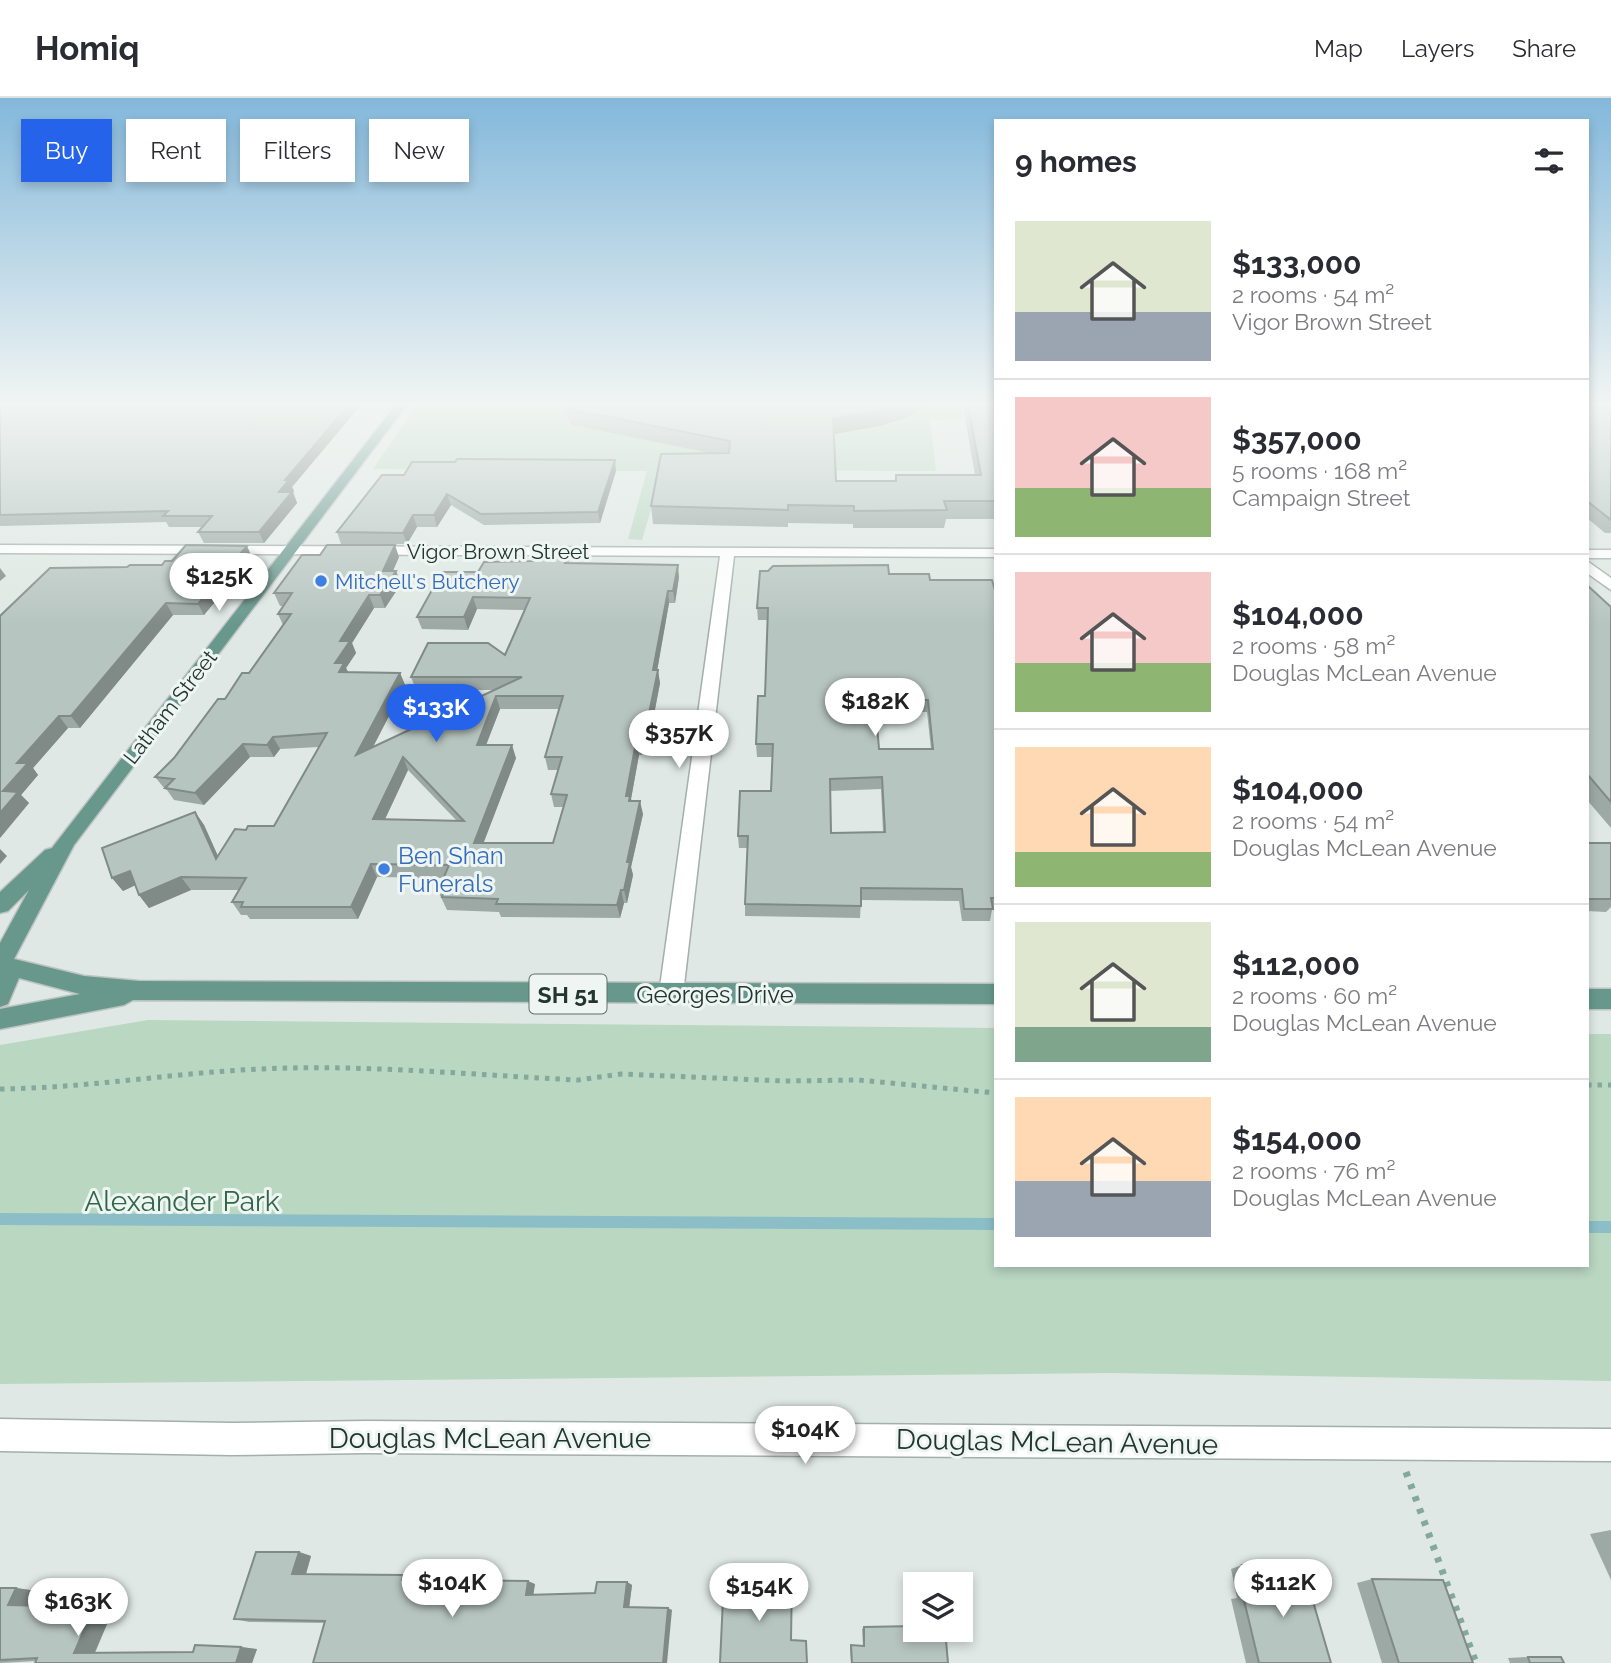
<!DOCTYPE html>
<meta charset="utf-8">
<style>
body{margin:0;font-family:Raleway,sans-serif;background:#f7f7f7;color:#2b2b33;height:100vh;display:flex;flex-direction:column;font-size:26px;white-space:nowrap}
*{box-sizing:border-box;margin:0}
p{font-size:23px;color:#7c7c81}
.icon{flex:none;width:38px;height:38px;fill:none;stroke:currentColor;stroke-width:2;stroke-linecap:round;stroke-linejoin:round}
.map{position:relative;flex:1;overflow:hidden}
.panel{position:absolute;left:994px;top:21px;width:595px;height:1148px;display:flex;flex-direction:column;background:#fff;border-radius:0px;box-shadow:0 4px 10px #0003}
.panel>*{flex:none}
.guide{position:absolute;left:21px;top:21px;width:665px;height:63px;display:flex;gap:14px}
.fabs{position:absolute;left:903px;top:1474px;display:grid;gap:14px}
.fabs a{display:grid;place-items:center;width:70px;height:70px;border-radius:0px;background:#fff;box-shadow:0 4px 10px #0003;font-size:35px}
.price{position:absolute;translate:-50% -60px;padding:0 16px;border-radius:24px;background:#fff;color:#222;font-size:23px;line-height:46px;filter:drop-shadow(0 2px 4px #0008)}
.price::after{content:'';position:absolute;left:50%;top:42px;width:21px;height:16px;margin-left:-10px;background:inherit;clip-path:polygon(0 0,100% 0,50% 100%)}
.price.current{background:#2563eb;color:#fff}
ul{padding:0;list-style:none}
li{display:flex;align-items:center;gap:21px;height:175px;padding:0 21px}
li+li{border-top:2px solid #e1e1e2}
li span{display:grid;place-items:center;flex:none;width:196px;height:140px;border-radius:0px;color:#555}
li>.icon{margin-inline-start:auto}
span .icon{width:84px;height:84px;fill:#fffc;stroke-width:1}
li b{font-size:30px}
h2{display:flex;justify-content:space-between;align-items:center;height:84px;padding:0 21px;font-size:30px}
.pill{padding:0 24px;border-radius:0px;background:#fff;box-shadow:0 4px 10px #0003;font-size:24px;line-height:63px}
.pill.current{background:#2563eb;color:#fff}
header{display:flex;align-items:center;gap:42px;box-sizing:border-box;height:98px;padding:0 35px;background:#fff;border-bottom:2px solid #e1e1e2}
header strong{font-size:33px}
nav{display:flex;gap:38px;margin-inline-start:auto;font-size:24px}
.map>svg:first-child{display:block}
.green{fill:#bad7c2}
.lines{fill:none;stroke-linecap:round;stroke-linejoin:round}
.stream{fill:#8cbec7;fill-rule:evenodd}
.minor-casing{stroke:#a3afaa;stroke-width:3}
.major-casing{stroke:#bdc3c1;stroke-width:3}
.path-far1{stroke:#83a89c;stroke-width:5;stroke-dasharray:4.5 6;stroke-linecap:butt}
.path{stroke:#83a89c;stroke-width:7;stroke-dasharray:5 8;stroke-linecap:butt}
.minor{fill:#fff;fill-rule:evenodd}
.major{fill:#68988c;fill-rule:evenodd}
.wall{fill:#9da9a5;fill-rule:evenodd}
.shaded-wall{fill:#808a86}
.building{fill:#b7c5c0;stroke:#808a86;stroke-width:2;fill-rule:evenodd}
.shop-dot{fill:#3f7fe0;stroke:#eef5f2;stroke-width:2.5}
.labels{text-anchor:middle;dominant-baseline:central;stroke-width:6;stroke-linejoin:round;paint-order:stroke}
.far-street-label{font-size:21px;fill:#223630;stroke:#eef5f2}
.far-shop-label{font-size:21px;fill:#366cbe;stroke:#eef5f2;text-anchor:start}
.shield{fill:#eef5f2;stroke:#5f6f6a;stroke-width:2}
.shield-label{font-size:23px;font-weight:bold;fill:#223630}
.shop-label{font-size:24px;fill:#366cbe;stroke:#eef5f2;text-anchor:start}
.street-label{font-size:24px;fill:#223630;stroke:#eef5f2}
.near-park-label{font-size:28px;fill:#316746;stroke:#eef5f2}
.near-street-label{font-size:28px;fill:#223630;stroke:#eef5f2}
</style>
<header>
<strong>Homiq</strong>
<nav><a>Map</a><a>Layers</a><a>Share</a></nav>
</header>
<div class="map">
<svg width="1611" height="1565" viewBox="0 0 1611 1565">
<rect width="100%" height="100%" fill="#dfe8e4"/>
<path class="green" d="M416,308H961L964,321L930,322L936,373L663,372L642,442L628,441L647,373L373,371Z
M148,922L996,930V1167H1587V936H1611V1283L1110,1275L0,1286V947Z"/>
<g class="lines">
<path class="stream" d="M0,1115L996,1120V1132L0,1127Z
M1587,1123H1611V1135H1587Z"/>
<defs>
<path id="minor" d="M0,447L996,451V459L734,458L683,896L679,903L671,906L663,903L659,896L720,458L0,455Z
M1587,452H1611V460H1587Z
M1587,463L1611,480V492L1587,475Z
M0,1321L231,1325L365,1323L1611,1331V1363L365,1355L231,1357L0,1353Z"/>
<path id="major" d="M395,308H406L74,747L14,861L84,878L139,883L996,886V906L133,902L124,907L0,931V911L80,896L19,880L8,906L0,909V845L29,792L8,813L0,815V794L45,752L52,750Z
M1587,891H1611V911H1587Z"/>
</defs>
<use href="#minor" class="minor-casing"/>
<use href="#major" class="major-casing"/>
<path class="path-far1" d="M1587,987H1611
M0,991C87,990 173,975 259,971C365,966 472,977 578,982L621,976L784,983L858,982L996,995"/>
<path class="path" d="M1406,1374L1476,1565"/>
<use href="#minor" class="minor"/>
<use href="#major" class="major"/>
</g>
<path class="wall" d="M0,308H360L292,389L294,393L293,394L297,405L264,445H204L198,434L202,429H169L166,424L0,428Z
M561,308H929L904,320L880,328L834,336L836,383H895L896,377H975L963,308H996V428L994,421H946L944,430H853V426L788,425V429L653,426L651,408L710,355L572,327Z
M1587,308H1611V435H1605L1587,420Z
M616,373L600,425L484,427L451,407L437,429H417L407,446H341L337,434L382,377Z
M568,458L569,465L679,479L675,505H669L657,572L660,585L648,648H644L642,657H639L631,701L643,716L631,769L633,777L627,805H624L620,820L501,819L499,814L447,812L438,793L444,780L377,779L358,821H250L247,817H241L232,804L239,792H191L149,810L139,797L135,787L123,793L112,780L195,714L204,727L218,758L246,732L274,728L319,649L280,651L274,659H250L204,707L174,702L167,692L165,691L155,679L174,660L225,601L249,575L283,527L278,516L283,508H280L274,495L399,459L393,473H396L401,486L385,510H374L352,545L356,555L346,570L348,574L400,575L405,587L373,649L495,592H416L411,579L505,557L524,512L477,511L468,532L422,531L417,519L478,474L533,463ZM500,611H559L545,659L548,672H558L551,696L554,709H563L553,745H483L516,660L486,647ZM408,672L457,723L385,721Z
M252,459L204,517H173L80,630H68L33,670L38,677L21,697L29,705L0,740L127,469Z
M889,476L930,482L996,496V812H992L990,823H962L959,803L861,802L860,820L745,818V806L747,750H739L738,738L771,693L772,659H757L756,646L765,598L768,522H758L757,510ZM876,614H927L931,651H879ZM881,691L883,734L831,735L830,693Z
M1587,487L1611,509V730L1587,702Z
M1587,745H1611V809L1606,814L1587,813Z
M1611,1432V1482L1590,1436Z
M299,1454L311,1458L306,1476L413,1481V1482L535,1486L533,1497L595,1495L627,1484L632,1487L629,1509L672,1512L324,1525L249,1524L234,1521Z
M1242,1467L1277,1483L1331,1565H1246L1231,1501L1237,1500L1231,1471Z
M1372,1481L1473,1565H1382L1357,1485Z
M0,1490H16L37,1493L30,1508L94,1509L113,1512L95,1555L193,1554L241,1549L257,1551L252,1565H35L36,1563L0,1565Z
M864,1529L948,1565H851L850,1549L851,1547L863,1548L862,1531Z
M1528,1559L1564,1565H1510L1508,1560Z"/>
<path class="shaded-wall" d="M348,308H360L292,389L294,393L293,394L297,405L264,445L259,434L285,382Z
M892,308H929L904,320L880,328L833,336V320Z
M615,362L616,373L600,425L598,414Z
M447,396L451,407L437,429L434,417Z
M413,417L417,429L407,446L403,435Z
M395,447L399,459L387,486L383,473Z
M247,448L252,459L204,517L198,506Z
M678,467L679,479L675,505L673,493Z
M0,470L6,478L0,483Z
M396,473L401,486L385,510L380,497Z
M668,493L669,505L655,585L653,572Z
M369,497L374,510L352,545L356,555L346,570L350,578L345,587L335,565L340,543Z
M473,499L477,511L468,532L464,519Z
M166,505L173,517L80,630L71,618Z
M658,572L660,585L648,648L645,635Z
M400,575L405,587L362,670L356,657Z
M496,598L500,611L481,660L477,647Z
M59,618L68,630L33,670L38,677L21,697L29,705L0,740V715L3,693L17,665Z
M642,636L644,648L642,657L640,644Z
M273,639L280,651L274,659L267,647Z
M636,644L639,657L631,701L632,711L626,698Z
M243,646L250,659L204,707L195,695Z
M512,647L516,660L479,757L474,745Z
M403,659L408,672L379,734L373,721Z
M640,703L643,716L631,769L633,777L627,805L624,792L627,764Z
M195,714L204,727L225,774L216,761Z
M0,751L7,758L0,766Z
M371,766L377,779L358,821L351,809Z
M130,773L140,785L123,793L112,780Z
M181,779L191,792L149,810L139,797Z
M621,792L624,805L620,820L617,807Z
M299,1454L311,1458L305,1479L292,1476Z
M403,1477L413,1481L412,1485L402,1482Z
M528,1483L535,1486L533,1499L526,1497Z
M627,1484L632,1487L629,1511L624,1509Z
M16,1490L37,1493L29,1510L8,1507Z
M94,1509L113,1512L94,1556L74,1555Z
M668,1510L672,1512L667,1565H663Z
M241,1549L257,1551L252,1565H236Z"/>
<path class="building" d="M0,308H348L285,382H289L279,394H292L259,434H198L212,418H163L168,413L0,417Z
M568,308H892L881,312L833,320L836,383H896V377H981L968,308H996V403H944L947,412L854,413V408L788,407V412L651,408L661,356L729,355L730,343L569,311Z
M1587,308H1611V422L1587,403Z
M457,361H466L615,362L598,414L481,416L447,396L434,417H413L403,435L337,434L382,377H404L412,364H455Z
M186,447L247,448L198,506L166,505L71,618H59L17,665H28L3,693L18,694L0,715V518L50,470L127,469L130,467H162L165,463H172Z
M327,447H395L383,473H396L380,497H369L340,543H350L335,565H344L339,574L400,575L356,657L522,579H411L428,545H488L505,557L530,500L473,499L464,519H417L442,474H478L484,464L533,463L535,458H568L565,465L678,467L673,493H668L653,572H658L645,635L642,636L640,644H636L626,698H630L629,703H640L627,764H630L624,792H621L617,807L496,806L498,801L442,799L444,793H438L449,767L371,766L351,809H241L243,804H232L246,780L181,779L139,797L130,773L112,780L102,750L195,714L216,761L235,731L246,732L248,728H274L327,635L273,639L267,647L243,646L195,695L165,690L174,681L155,679L174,660L218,601H225L242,575H249L291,516H278L292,495H274L302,457H320ZM496,598H563L545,659H562L551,696L567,697L553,745H474L512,647H477ZM403,659L464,723L373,721Z
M888,467L889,476H929L930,482H992L996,496V539H995L996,543V800H991L993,811H964L962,791L861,790V808L745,806L748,738H738L740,693H771L773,646H756L758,598H765L768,510H757L760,473H768L773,468ZM875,602H928L933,651H879ZM882,679L885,734L831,735L830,681Z
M1587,487L1611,509V704L1587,676Z
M1587,745H1611V801H1587Z
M256,1454H299L292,1476L403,1477L402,1482L528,1483L526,1497L595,1495L597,1484H627L624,1509L668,1510L663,1565H313L325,1523L234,1521Z
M1242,1467H1273L1277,1483H1307L1331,1565H1259L1243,1498L1250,1499Z
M724,1480H792L791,1542L806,1543L807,1565H720Z
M1372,1481L1443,1482L1473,1565H1399Z
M0,1490H16L8,1507L94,1509L74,1555L193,1554L195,1547L241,1549L236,1565H35L37,1560L0,1562Z
M915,1528V1531L919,1532L945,1531L948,1565H852L851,1547L864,1548V1529Z
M1528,1559H1561L1564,1565H1530Z"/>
<linearGradient id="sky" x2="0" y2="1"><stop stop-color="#83b8db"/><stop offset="0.58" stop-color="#f1f5f3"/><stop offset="1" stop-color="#f1f5f3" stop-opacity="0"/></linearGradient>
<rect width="1611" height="527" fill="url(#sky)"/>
<g class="shop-dot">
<circle cx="321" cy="483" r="7"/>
<circle cx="384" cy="771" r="7"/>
</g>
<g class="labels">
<g class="far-street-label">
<text x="498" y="453">Vigor Brown Street</text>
<text transform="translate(170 609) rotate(-52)">Latham Street</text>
</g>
<g class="far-shop-label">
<text x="335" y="483">Mitchell's Butchery</text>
</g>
<rect class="shield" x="529.5" y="876.5" width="77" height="39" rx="5"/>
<g class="shield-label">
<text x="568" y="896">SH 51</text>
</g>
<g class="shop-label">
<text x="398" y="757">Ben Shan<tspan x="398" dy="28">Funerals</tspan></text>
</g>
<g class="street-label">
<text x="715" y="896">Georges Drive</text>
</g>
<g class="near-park-label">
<text x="182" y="1103">Alexander Park</text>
</g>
<g class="near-street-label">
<text x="490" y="1340">Douglas McLean Avenue</text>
<text transform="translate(1057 1344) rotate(1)">Douglas McLean Avenue</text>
</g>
</g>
</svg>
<div class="fabs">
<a><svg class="icon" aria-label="layers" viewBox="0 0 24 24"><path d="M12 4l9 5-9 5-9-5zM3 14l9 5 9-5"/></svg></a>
</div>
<b class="price" style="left:219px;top:515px">$125K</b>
<b class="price" style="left:875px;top:640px">$182K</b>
<b class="price current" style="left:436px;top:646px">$133K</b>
<b class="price" style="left:679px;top:672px">$357K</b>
<b class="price" style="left:805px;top:1368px">$104K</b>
<b class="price" style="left:452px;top:1521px">$104K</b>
<b class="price" style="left:1283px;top:1521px">$112K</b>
<b class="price" style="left:759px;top:1525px">$154K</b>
<b class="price" style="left:78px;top:1540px">$163K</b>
<div class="guide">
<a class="pill current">Buy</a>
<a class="pill">Rent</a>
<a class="pill">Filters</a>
<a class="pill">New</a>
</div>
<section class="panel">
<h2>9 homes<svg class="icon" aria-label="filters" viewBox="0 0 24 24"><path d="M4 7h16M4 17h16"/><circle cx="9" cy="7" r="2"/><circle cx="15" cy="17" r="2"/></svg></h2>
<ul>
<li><span style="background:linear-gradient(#dfe7d0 65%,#9aa5b1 0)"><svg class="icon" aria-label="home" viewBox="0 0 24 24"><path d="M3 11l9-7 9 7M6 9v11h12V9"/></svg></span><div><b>$133,000</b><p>2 rooms · 54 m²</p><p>Vigor Brown Street</p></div></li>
<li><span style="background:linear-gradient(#f6c9c9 65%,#8fb573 0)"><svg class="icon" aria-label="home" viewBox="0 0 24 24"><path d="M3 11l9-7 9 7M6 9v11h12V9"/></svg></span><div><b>$357,000</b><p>5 rooms · 168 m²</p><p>Campaign Street</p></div></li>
<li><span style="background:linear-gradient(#f6c9c9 65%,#8fb573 0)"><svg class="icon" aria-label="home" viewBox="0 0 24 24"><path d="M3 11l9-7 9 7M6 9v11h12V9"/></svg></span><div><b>$104,000</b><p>2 rooms · 58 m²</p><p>Douglas McLean Avenue</p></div></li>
<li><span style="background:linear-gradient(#ffd9b3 75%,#8fb573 0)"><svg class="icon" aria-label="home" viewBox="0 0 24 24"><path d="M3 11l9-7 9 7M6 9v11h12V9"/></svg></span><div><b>$104,000</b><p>2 rooms · 54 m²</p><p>Douglas McLean Avenue</p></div></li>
<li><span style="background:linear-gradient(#dfe7d0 75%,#7fa58c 0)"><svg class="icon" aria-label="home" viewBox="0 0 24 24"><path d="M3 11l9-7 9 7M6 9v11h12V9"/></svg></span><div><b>$112,000</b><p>2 rooms · 60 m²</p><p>Douglas McLean Avenue</p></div></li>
<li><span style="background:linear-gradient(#ffd9b3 60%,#9aa5b1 0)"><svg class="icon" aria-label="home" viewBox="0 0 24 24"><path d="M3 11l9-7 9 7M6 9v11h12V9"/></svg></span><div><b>$154,000</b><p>2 rooms · 76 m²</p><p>Douglas McLean Avenue</p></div></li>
</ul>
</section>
</div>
